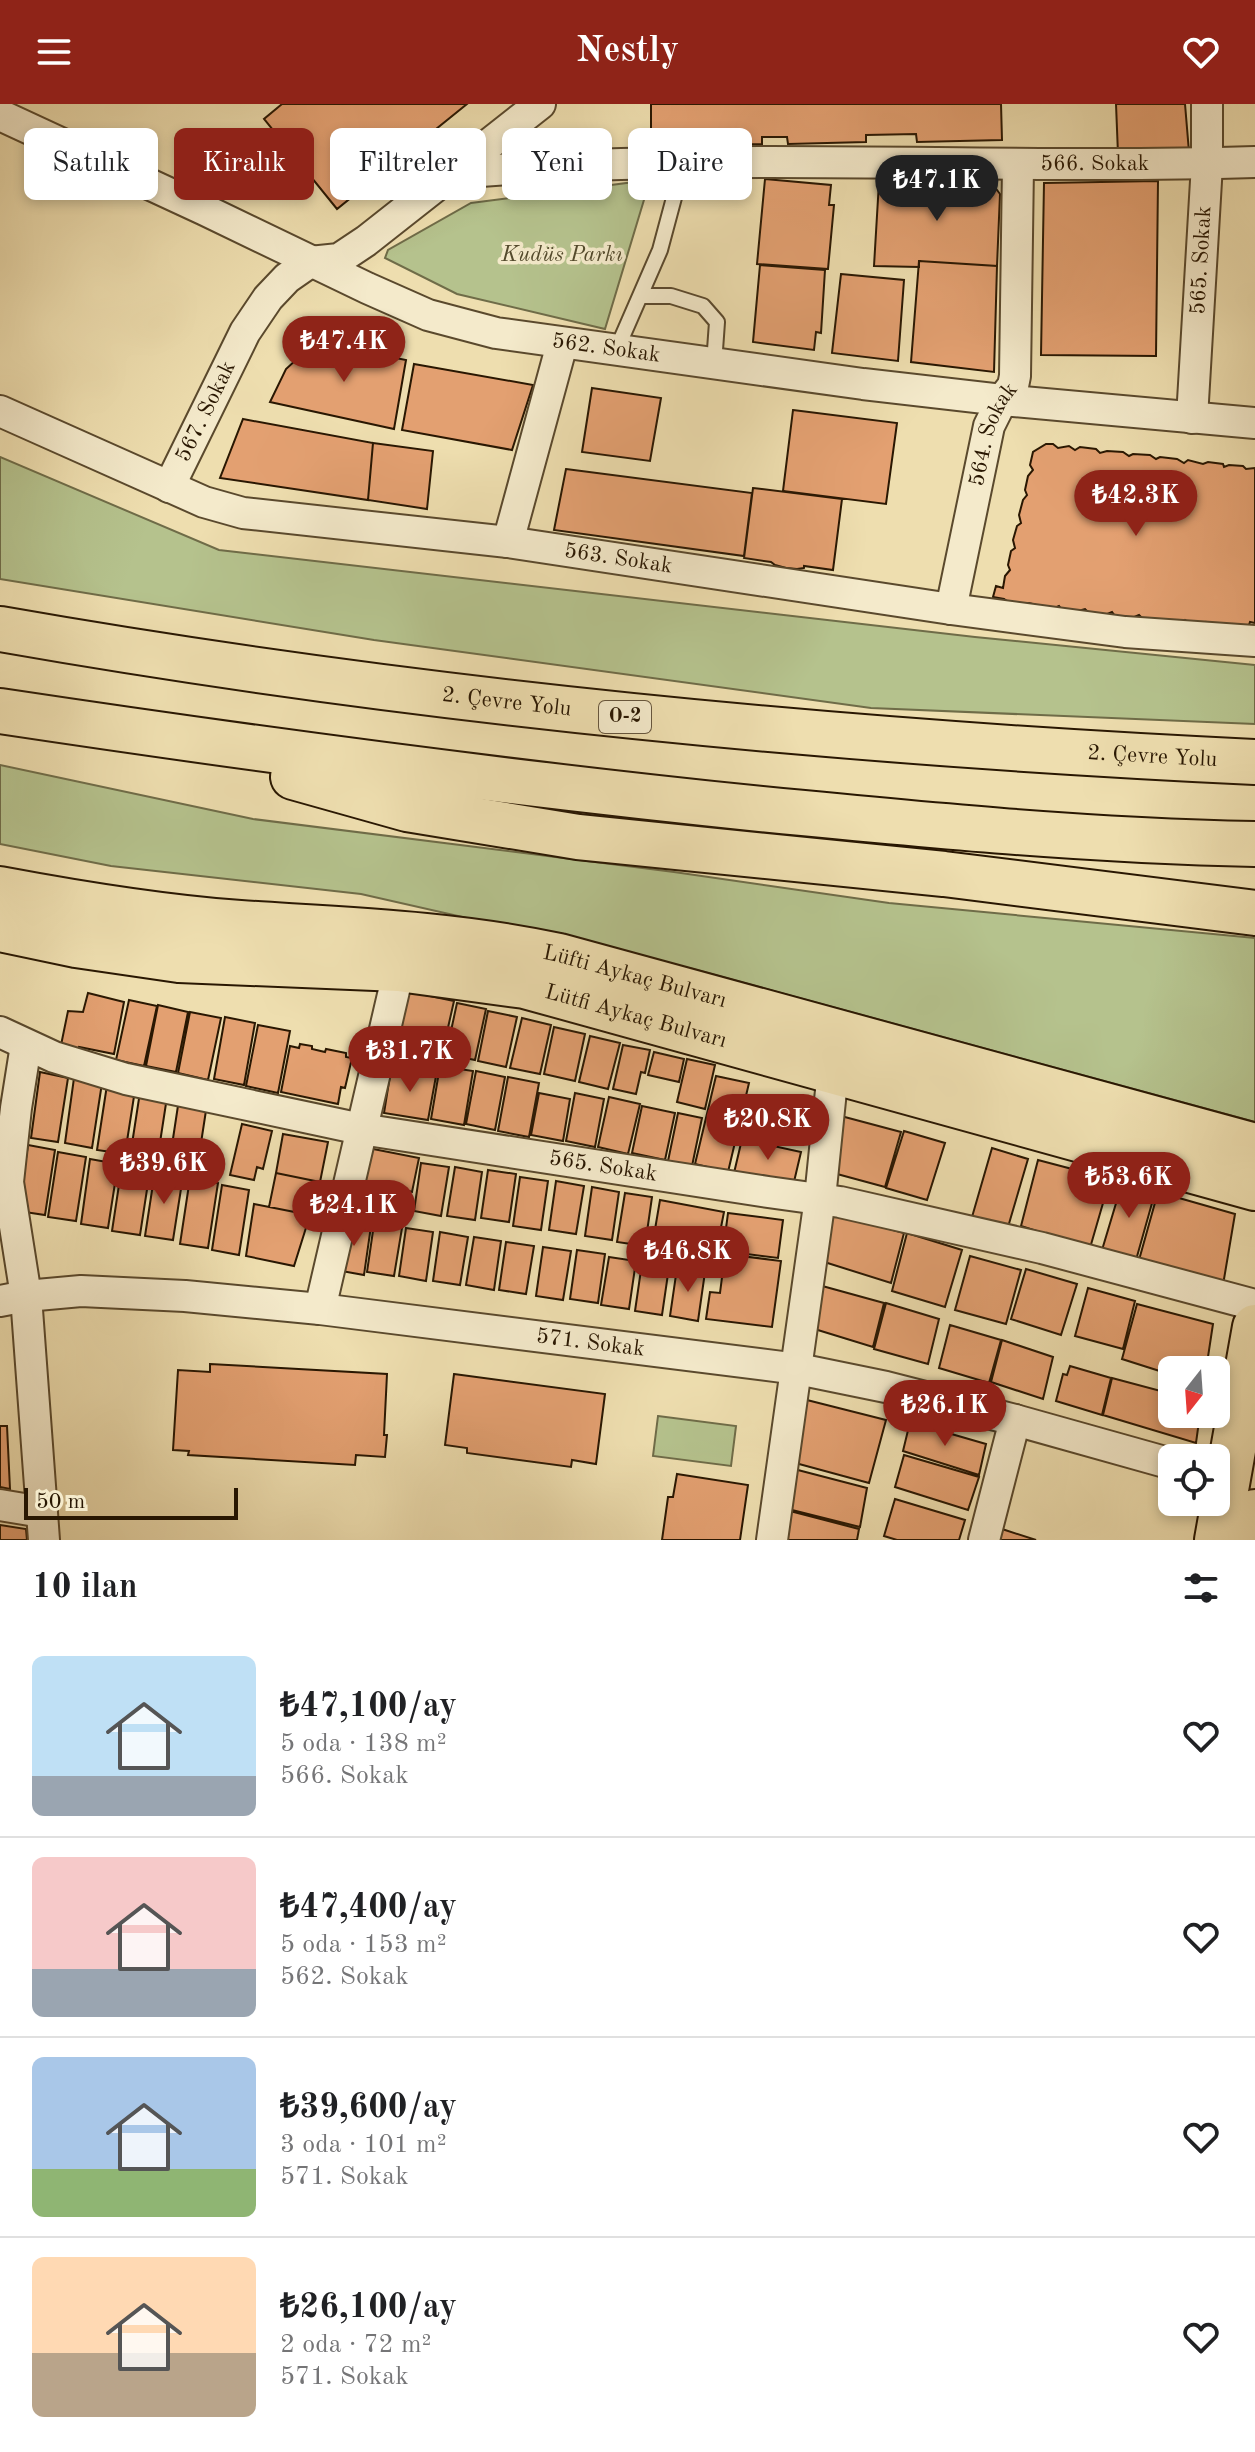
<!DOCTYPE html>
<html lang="tr">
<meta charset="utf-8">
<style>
body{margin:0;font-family:"Old Standard TT",serif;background:#f6f6f6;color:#202124;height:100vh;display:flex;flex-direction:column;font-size:30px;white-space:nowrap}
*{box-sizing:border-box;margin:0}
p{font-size:26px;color:#757577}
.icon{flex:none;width:44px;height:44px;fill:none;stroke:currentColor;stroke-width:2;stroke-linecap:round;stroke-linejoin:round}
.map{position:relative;height:1436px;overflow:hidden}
.details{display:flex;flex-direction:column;background:#fff;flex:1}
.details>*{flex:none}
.hud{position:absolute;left:24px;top:24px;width:800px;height:72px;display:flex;gap:16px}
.needle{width:52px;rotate:197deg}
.fabs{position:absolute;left:1158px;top:1252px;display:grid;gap:16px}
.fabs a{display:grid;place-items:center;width:72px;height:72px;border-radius:12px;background:#fff;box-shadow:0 4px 12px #0003;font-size:40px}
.scale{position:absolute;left:24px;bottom:20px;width:214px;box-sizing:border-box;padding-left:8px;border:4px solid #291702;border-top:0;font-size:22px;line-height:28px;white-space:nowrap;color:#291702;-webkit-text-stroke:6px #f4eacb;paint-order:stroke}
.price{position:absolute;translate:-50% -68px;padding:0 18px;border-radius:28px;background:#8f2418;color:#fff;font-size:26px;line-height:52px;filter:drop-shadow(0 2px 4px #0008)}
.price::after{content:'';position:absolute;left:50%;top:48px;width:24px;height:18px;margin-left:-12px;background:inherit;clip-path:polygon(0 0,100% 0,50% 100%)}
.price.on{background:#222;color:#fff}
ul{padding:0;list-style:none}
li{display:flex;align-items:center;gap:24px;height:200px;padding:0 32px}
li+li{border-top:2px solid #e0e0e0}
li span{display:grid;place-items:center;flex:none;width:224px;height:160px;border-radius:12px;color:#555}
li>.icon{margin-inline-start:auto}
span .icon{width:96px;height:96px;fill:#fffc;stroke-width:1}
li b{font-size:34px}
h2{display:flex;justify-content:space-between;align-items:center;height:96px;padding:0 32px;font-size:34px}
.chip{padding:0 28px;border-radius:12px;background:#fff;box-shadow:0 4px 12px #0003;font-size:28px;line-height:72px}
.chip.on{background:#8f2418;color:#fff}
header{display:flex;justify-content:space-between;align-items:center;height:104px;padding:0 32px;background:#8f2418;color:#fff;font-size:36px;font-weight:700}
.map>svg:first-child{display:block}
.green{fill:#b5c28d;stroke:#6f6c48;stroke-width:2}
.building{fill:#e3a071;stroke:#291702;stroke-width:2}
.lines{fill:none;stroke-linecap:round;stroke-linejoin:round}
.lane-casing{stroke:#5a492d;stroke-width:18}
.street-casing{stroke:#5a492d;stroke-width:34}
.primary-casing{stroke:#291702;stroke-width:48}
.highway-casing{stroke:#291702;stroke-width:48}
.lane{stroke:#f4eacb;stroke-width:14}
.street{stroke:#f4eacb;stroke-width:30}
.primary{stroke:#eedeaf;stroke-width:44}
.highway{stroke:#eedeaf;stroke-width:44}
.labels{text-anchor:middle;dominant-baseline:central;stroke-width:7;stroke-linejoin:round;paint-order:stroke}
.shield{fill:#f4eacb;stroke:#66563e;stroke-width:2}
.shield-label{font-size:20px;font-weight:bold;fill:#291702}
.street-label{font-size:22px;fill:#291702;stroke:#f4eacb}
.park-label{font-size:22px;font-style:italic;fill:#534a2c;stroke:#f4eacb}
</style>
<header><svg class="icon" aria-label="menu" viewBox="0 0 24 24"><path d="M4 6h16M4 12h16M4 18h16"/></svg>Nestly<svg class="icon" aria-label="heart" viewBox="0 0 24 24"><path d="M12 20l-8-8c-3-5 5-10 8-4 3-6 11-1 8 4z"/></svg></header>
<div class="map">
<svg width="1255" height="1436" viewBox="0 0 1255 1436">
<rect width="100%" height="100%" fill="#eedeaf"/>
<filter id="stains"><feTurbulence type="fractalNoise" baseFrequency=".0025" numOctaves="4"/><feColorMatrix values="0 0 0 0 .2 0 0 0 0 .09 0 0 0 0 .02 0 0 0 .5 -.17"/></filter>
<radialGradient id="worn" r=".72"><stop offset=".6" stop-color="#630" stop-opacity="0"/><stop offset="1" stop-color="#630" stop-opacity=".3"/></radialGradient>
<path class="green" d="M650,76L605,225L457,190L385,154L388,146L471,99Z
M0,353L219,446L975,533L1255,561V620L871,604L374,536L0,475Z
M0,661L253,715L674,768L889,799L1255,834V1018L693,865L361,790L111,762L0,740Z
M658,1312L736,1322L731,1362L653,1352Z"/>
<path class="building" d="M282,0H467L337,105L264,15Z
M651,0H1001L1002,36L917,38L916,30L866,31V38L788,40L787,33H762V40L651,41Z
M1116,0H1185L1189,48L1118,50Z
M765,75L831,81L829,101H834L828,165L757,160Z
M981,77L994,82L1000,90L997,162L919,157V163L874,162L879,78Z
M1158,77L1156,252L1041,251L1044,79Z
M919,157L997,162L994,268L911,258Z
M760,161L825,166L821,229L816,228L814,246L753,238Z
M841,170L904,176L898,257L832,249Z
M311,237L406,256L394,325L270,298L286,265L310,243Z
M414,260L533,281L512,346L402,326Z
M592,284L661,294L650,357L582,348Z
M793,306L897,319L886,400L783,387Z
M243,315L373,339L368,396L220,374Z
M373,339L433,347L427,405L368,396Z
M1046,340H1053L1058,344L1069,342L1075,346L1080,343L1096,345L1100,349L1107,347L1123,348L1129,352L1133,350L1150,351L1156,355L1160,353L1177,355L1184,359L1188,356L1203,360L1208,358L1223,360L1224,363L1229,361L1243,362L1246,365L1255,364V519L1250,518L1248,524L1233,523L1230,520L1212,521L1206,518L1202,521L1191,520L1185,516L1181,519L1169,518L1164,515L1158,517L1143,515L1139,511L1132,514L1115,512L1112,508L1105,511L1089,509L1085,505L1078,507L1062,506L1059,502L1052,505L1029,499L1025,501L1011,500L1004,495L993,493L996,482L1003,484L1005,472L1010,466L1008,461L1011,447L1015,444L1013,436L1017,422L1021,419L1019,411L1023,396L1027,391L1025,386L1028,372L1033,366L1030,361L1033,348Z
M566,365L752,389L744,452L554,426Z
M753,384L842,395L833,466L804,462V464L797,465L786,464L775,461L771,458L744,454Z
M406,887L454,897L447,928L435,926L434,931L398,924Z
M88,889L124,898L114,950L79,943L77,949L60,946L68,907L83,908Z
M129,896L157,902L144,962L116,956Z
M457,899L486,905L475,956L446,950Z
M158,901L188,908L176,968L146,962Z
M488,907L517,913L506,963L478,957Z
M190,908L221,914L208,976L178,969Z
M225,913L255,919L244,981L214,975Z
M522,914L551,921L540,970L510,964Z
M258,921L290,927L278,989L246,982Z
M554,923L585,930L575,977L544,970Z
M397,928L441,936L433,969L391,960Z
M590,932L620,939L608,985L579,978Z
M300,940L312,942V945L325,948L326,945L346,949V953L352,954L345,984L341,983L338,1000L281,988L290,942L299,944Z
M623,941L650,946L645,969L641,968L636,990L613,985Z
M654,948L684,955L679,978L648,971Z
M687,955L715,961L705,1005L677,998Z
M440,962L473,967L464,1021L431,1015Z
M391,965L436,972L428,1016L384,1009Z
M476,967L505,973L495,1026L466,1020Z
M40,968L68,974L58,1038L31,1034Z
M716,972L749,979L728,1068L695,1060Z
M508,973L539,979L529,1033L498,1027Z
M74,974L102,979L92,1044L65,1039Z
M107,981L135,986L125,1050L97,1046Z
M140,988L167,993L157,1058L130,1053Z
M539,989L570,995L563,1037L531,1031Z
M575,989L604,995L595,1043L566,1037Z
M609,993L640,1000L628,1050L598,1043Z
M179,995L207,1000L197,1065L169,1061Z
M642,1002L675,1009L665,1056L632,1049Z
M678,1009L702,1014L692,1062L668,1057Z
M841,1012L901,1028L885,1083L826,1067Z
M242,1020L272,1027L263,1065L257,1063L254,1076L230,1071Z
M904,1027L945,1039L927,1096L886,1084Z
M283,1030L328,1038L320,1078L276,1069Z
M742,1035L801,1048L793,1082L734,1069Z
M28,1041L55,1046L45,1111L18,1107Z
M363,1043L419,1054L412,1088L406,1086L404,1096L354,1086Z
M992,1044L1028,1055L1008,1123L972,1113Z
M58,1048L86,1053L76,1117L48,1113Z
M90,1055L118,1060L108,1124L81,1120Z
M1038,1056L1110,1075L1090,1144L1021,1122Z
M421,1059L449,1063L441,1112L414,1107Z
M122,1061L150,1066L140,1131L112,1127Z
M455,1063L482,1068L475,1116L447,1112Z
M488,1066L516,1070L509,1118L481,1114Z
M155,1067L183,1072L173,1136L145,1132Z
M276,1069L320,1078L310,1111L269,1103Z
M520,1073L548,1077L541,1126L513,1122Z
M190,1074L218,1079L208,1144L180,1140Z
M1123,1076L1156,1085L1136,1156L1102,1146Z
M556,1077L584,1082L576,1130L549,1126Z
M222,1081L249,1086L239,1151L212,1146Z
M592,1083L619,1088L612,1136L585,1132Z
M1158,1088L1235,1110L1223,1181L1139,1156Z
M625,1089L652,1093L645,1142L617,1138Z
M660,1096L724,1108L715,1154L652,1143Z
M254,1100L310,1111L294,1162L246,1152Z
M824,1107L904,1129L891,1179L818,1156Z
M728,1109L783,1116L778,1154L723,1147Z
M344,1118L371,1122L364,1171L336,1166Z
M374,1120L402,1124L394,1172L367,1168Z
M406,1124L433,1128L426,1177L399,1172Z
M440,1128L468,1133L460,1181L433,1177Z
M907,1129L962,1146L945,1203L892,1187Z
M474,1133L501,1137L494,1186L466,1181Z
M506,1138L534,1142L526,1190L499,1186Z
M543,1143L571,1147L563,1196L536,1192Z
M577,1146L605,1150L598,1199L570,1195Z
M725,1150L781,1157L772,1223L706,1215L710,1188L720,1189Z
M970,1152L1021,1166L1006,1220L955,1206Z
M609,1153L636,1157L629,1205L601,1201Z
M642,1159L669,1163L662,1211L635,1207Z
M677,1164L705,1168L698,1217L670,1212Z
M1026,1165L1077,1180L1061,1231L1011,1215Z
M815,1180L884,1199L873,1243L808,1223Z
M1088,1184L1135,1197L1123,1245L1075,1232Z
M886,1199L939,1215L928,1260L874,1245Z
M1137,1200L1213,1220L1206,1266H1171L1169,1270L1122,1255Z
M950,1221L1001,1236L989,1279L939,1264Z
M1002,1236L1053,1253L1043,1295L991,1278Z
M210,1260L387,1270L384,1331H387L385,1353L356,1351L355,1361L188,1351L189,1347L173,1346L178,1266L210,1268Z
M1070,1262L1111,1274L1102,1311L1056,1297L1063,1270L1067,1271Z
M454,1270L605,1290L596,1360L572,1356L571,1363L467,1349V1344L445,1341Z
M1112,1274L1172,1290V1310H1200L1196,1339L1103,1311Z
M799,1294L886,1316L869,1379L788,1357Z
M910,1318L986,1340L979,1371L903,1347Z
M0,1322H7L10,1385L0,1383Z
M904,1351L979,1373L968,1406L895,1383Z
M794,1365L867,1384L860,1423L788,1405Z
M677,1370L748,1381L740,1436H662L668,1393H673Z
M895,1395L965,1416L959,1436H897L884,1432Z
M790,1407L859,1425L857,1436H786Z
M0,1421L26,1425L27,1436H0Z
M1002,1425L1036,1436H998Z"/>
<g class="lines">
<defs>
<path id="lane" d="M642,192H671L703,202L717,218L714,260
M616,247L660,146L675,90L678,59"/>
<g id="street">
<path id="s1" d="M0,11L205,106L367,184L428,211L496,229L863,280L1002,296L1255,319"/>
<path id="s2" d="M453,69C720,47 988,66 1255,58"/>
<path id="s3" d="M0,307L204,398L243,409L508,438L951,505L1125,528L1255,537"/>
<path id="s4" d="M1192,314L1207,60V0"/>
<path id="s5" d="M169,383L245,228L268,194L287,174L310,158L339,155L366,137L540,0"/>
<path d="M508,438L562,240"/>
<path id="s6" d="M951,505L989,322L1002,296L1013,282L1015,272L1018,62"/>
<path id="s7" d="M0,928L54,953L126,975L361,1025L768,1088L840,1098L1042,1144L1255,1201"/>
<path d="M26,941L16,1004L8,1078L26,1192L44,1436"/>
<path id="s8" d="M0,1197L26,1192L81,1187L185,1192L320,1205L798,1265L886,1283L1015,1316L1172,1360"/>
<path d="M320,1205L399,865"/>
<path d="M0,1401L42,1408"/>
<path d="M772,1436L820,1094L833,967"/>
<path d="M984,1436L1015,1316"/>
</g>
<g id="primary">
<path id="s9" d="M0,785C80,800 159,813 240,819C348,826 452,829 559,852L1255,1042"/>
<path id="s10" d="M0,825L76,841L179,856L399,865L525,882L1255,1084"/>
<path d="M1217,1436L1255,1223"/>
<path d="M1250,1436L1255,1408"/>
</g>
<g id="highway">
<path id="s11" d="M0,525C415,598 834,638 1255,658"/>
<path d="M0,607C253,645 507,679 761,705C925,721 1090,737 1255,740"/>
<path d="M293,673L407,705L578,733L944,770L1255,809"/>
</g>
</defs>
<use href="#lane" class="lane-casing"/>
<use href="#street" class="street-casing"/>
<use href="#primary" class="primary-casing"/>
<use href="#highway" class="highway-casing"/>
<use href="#lane" class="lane"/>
<use href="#street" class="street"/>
<use href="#primary" class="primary"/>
<use href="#highway" class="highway"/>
</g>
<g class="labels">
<rect class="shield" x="599" y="597" width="52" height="32" rx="6"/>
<g class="shield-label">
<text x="625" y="613">O-2</text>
</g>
<g class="street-label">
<text stroke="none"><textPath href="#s2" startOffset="642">566. Sokak</textPath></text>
<text stroke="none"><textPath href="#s4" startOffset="158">565. Sokak</textPath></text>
<text stroke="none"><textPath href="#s1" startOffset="654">562. Sokak</textPath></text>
<text stroke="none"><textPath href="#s5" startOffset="84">567. Sokak</textPath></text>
<text stroke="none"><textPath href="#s6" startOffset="180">564. Sokak</textPath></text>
<text stroke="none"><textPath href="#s3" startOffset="642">563. Sokak</textPath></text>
<text stroke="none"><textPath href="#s11" startOffset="512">2. Çevre Yolu</textPath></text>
<text stroke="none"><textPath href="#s11" startOffset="1160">2. Çevre Yolu</textPath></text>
<text stroke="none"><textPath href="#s9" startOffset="642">Lüfti Aykaç Bulvarı</textPath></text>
<text stroke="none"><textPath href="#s10" startOffset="644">Lütfi Aykaç Bulvarı</textPath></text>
<text stroke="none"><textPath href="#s7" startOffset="620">565. Sokak</textPath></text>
<text stroke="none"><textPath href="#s8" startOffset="594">571. Sokak</textPath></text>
</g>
<g class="park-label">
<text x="562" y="151">Kudüs Parkı</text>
</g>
</g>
<rect width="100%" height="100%" filter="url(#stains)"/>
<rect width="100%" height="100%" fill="url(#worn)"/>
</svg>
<div class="fabs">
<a><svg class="needle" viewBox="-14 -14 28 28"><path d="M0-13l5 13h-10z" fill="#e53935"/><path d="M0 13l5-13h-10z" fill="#757577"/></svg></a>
<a><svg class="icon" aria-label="locate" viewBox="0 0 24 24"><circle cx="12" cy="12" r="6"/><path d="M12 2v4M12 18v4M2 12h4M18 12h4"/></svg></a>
</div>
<div class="scale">50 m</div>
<b class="price on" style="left:937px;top:119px">₺47.1K</b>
<b class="price" style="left:344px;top:280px">₺47.4K</b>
<b class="price" style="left:1136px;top:434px">₺42.3K</b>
<b class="price" style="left:410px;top:990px">₺31.7K</b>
<b class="price" style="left:768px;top:1058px">₺20.8K</b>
<b class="price" style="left:164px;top:1102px">₺39.6K</b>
<b class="price" style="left:1129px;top:1116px">₺53.6K</b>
<b class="price" style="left:354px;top:1144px">₺24.1K</b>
<b class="price" style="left:688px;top:1190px">₺46.8K</b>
<b class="price" style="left:945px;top:1344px">₺26.1K</b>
<div class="hud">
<a class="chip">Satılık</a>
<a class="chip on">Kiralık</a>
<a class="chip">Filtreler</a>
<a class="chip">Yeni</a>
<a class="chip">Daire</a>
</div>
</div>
<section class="details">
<h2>10 ilan<svg class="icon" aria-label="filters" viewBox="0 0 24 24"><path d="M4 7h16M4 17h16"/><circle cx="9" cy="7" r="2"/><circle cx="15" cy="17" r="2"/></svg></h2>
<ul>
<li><span style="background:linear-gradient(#bfe0f5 75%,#9aa5b1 0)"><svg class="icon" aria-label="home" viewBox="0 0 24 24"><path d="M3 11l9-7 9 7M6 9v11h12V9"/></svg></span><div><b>₺47,100/ay</b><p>5 oda · 138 m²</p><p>566. Sokak</p></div><svg class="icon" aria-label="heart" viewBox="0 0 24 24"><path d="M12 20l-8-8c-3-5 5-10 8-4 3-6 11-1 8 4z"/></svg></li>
<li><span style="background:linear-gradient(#f6c9c9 70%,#9aa5b1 0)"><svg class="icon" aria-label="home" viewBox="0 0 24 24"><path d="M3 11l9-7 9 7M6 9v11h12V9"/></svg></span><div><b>₺47,400/ay</b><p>5 oda · 153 m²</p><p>562. Sokak</p></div><svg class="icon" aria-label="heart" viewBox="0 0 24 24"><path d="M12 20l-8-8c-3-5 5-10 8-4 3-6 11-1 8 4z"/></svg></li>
<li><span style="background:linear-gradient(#a9c7e8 70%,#8fb573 0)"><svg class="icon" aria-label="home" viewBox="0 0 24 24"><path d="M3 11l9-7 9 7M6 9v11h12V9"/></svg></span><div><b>₺39,600/ay</b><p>3 oda · 101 m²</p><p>571. Sokak</p></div><svg class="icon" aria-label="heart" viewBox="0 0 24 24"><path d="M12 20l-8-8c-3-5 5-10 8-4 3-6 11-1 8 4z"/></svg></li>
<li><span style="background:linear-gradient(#ffd9b3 60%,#b9a48a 0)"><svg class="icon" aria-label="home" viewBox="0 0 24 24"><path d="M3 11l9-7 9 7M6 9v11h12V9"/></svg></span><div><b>₺26,100/ay</b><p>2 oda · 72 m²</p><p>571. Sokak</p></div><svg class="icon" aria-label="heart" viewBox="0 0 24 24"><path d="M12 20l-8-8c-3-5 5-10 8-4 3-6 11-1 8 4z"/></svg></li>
</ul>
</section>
